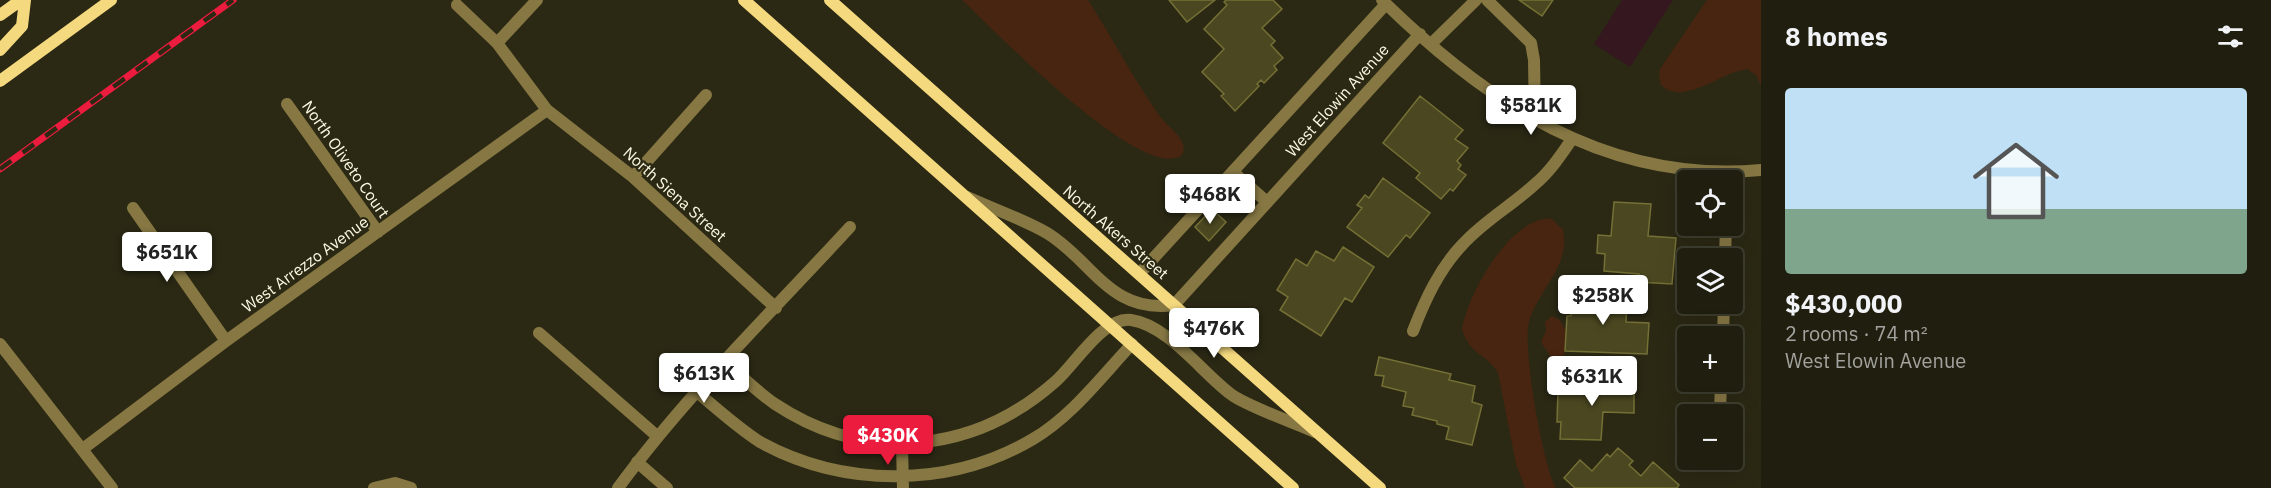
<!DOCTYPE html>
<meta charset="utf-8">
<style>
body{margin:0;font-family:"IBM Plex Sans",sans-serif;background:#282718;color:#f1f3f6;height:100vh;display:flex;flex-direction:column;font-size:22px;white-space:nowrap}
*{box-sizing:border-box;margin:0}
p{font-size:20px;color:#a2a29e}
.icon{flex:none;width:33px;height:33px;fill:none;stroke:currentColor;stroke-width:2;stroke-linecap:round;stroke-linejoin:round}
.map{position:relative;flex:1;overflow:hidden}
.drawer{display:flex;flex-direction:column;background:#201f0f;width:510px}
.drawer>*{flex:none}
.buttons{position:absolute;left:1677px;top:170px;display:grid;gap:12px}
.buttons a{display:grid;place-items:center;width:66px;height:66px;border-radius:6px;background:#201f0f;box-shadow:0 6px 24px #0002,0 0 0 2px #3d3d2f;font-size:30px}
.price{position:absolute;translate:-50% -51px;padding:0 14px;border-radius:6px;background:#fff;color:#222;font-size:20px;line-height:39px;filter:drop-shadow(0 2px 3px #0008)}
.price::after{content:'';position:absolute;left:50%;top:36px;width:18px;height:14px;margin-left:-9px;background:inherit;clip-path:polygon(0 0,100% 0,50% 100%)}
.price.active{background:#ec1c3e;color:#fff}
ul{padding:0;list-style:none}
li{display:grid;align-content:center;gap:12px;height:318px;padding:0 24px}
li span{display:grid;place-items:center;height:186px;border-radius:6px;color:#555}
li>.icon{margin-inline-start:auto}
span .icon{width:108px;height:108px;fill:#fffc;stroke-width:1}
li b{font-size:26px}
h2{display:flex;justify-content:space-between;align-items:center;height:72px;padding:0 24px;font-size:26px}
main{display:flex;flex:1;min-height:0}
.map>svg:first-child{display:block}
.green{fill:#351720}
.water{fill:#482510}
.building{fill:#4b4821;stroke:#757035;stroke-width:1.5}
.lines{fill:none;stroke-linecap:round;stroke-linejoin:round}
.lane{stroke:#867743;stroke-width:12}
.street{stroke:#867743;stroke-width:12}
.secondary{stroke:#f5d97f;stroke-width:12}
.rail-casing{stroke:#ec1c3e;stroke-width:7}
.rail{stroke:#2b2914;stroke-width:4.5;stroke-dasharray:14;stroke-linecap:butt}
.labels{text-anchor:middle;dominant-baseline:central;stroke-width:4.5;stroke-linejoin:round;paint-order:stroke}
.street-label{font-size:16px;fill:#fcf8e0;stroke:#2b2914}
</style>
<main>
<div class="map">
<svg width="1761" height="488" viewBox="0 0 1761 488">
<rect width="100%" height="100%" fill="#2b2914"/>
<path class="green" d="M1622,0H1673L1630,67L1594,44Z"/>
<path class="water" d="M962,0H1088C1113,39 1134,80 1161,118C1169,128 1190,141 1182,155C1144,185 992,28 962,0Z
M1707,0H1761V86L1756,75L1747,69C1721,72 1683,107 1661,85L1659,75L1660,69Z
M1552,219L1563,230C1571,266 1537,291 1529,322C1522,347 1543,466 1556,488H1525L1516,464L1498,373C1487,353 1470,356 1462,329C1468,294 1511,215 1552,219Z
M1552,316L1560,320L1566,331L1564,355L1558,359L1550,356L1541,342L1546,331L1545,322Z"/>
<path class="building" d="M1169,0H1215L1187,22Z
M1226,0H1273L1282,9L1262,28L1275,41L1271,45L1283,58L1274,66L1277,70L1264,83L1261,80L1257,84L1259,86L1235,111L1221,96L1224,94L1202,72L1224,49L1204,29L1227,5L1224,2Z
M1519,0H1553L1542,16Z
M1420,96L1463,130L1455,139L1468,148L1457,161L1461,165L1458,169L1466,175L1453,191L1450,189L1441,199L1416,178L1420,173L1383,143Z
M1383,178L1430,213L1410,238L1406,235L1388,257L1347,227L1362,208L1357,205L1365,195L1369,198Z
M1614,202L1651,204L1648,236L1676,238L1672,284L1638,282L1639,274L1604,271L1605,254L1597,253L1598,235L1611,236Z
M1212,209L1226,222L1209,241L1195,227Z
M1343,247L1374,267L1352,302L1345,298L1321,336L1280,310L1288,297L1277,290L1296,259L1307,266L1316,251L1334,261Z
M1572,290L1600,291V300L1627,301L1626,322L1649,323L1647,354L1565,351L1567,316H1571Z
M1379,357L1451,374L1449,380L1475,386L1472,402L1482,405L1472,445L1446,439L1449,427L1437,424V421L1412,415L1414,408L1403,406L1406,392L1382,386L1384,376L1375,375Z
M1581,378L1630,379V393H1634V413L1603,412L1601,440L1560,439L1561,422H1557L1558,390L1580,391Z
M1618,448L1633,461L1629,465L1641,476L1653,462L1679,485L1677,488H1575L1564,478L1580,460L1592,471L1607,454L1610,457Z"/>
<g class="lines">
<path class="lane" d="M1487,0L1531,43L1534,60L1535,121
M1431,44L1476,0
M1233,172L1267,202"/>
<path class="street" d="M1382,0C1487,103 1607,184 1761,170
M457,5L497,43L547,110L633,177L776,308
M497,43L537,0
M287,104L378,232
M633,177L706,95
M967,197C993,209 1023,219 1047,233C1093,261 1110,314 1174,305L1420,34
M133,208L226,341
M1725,258L1726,225
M1139,274L1386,4
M1413,331C1425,300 1439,269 1463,244C1484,221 1511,206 1534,185C1550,172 1561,155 1572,139
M539,333L657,436
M1723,336L1724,303
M0,344L112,488
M724,360C740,375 756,391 775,404C867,465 975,453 1056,381C1075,364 1104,316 1131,320C1168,325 1203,374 1232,395C1251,408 1293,422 1315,432
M696,391C717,409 737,427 760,442C844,488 950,488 1033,439C1072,416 1101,377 1132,344
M1720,414L1721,381
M902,444L903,488
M84,448L226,341L547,110
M637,462L667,488
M374,488L395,483L411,488
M618,488C687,394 771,313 850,227"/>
<path class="secondary" d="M744,0L1293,488
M830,0L1380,488
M0,15L21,0
M0,50L22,26L25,0
M0,81L111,0"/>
<defs>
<path id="rail" d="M0,169L233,0"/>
</defs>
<use href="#rail" class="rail-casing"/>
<use href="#rail" class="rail"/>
</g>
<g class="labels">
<g class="street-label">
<text transform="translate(1337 100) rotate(-48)">West Elowin Avenue</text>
<text transform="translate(346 159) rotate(55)">North Oliveto Court</text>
<text transform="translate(675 194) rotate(42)">North Siena Street</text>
<text transform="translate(1116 232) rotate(41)">North Akers Street</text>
<text transform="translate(305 264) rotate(-36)">West Arrezzo Avenue</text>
</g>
</g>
</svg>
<div class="buttons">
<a><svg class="icon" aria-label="locate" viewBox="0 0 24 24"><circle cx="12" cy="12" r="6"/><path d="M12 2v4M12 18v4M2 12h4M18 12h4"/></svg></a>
<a><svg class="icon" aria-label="layers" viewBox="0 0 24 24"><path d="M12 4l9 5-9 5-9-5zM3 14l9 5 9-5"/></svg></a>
<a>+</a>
<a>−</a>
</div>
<b class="price" style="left:1531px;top:136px">$581K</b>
<b class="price" style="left:1210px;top:225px">$468K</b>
<b class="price" style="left:167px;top:283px">$651K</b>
<b class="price" style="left:1603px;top:326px">$258K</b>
<b class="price" style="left:1214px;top:359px">$476K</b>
<b class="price" style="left:704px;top:404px">$613K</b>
<b class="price" style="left:1592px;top:407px">$631K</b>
<b class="price active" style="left:888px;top:466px">$430K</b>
</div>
<section class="drawer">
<h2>8 homes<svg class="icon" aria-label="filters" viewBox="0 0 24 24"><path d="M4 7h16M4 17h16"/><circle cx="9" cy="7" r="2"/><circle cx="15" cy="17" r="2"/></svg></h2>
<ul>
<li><span style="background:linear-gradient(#bfe0f5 65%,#7fa58c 0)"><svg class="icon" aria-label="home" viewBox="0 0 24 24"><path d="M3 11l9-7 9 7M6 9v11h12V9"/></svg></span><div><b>$430,000</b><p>2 rooms · 74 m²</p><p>West Elowin Avenue</p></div></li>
</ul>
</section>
</main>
